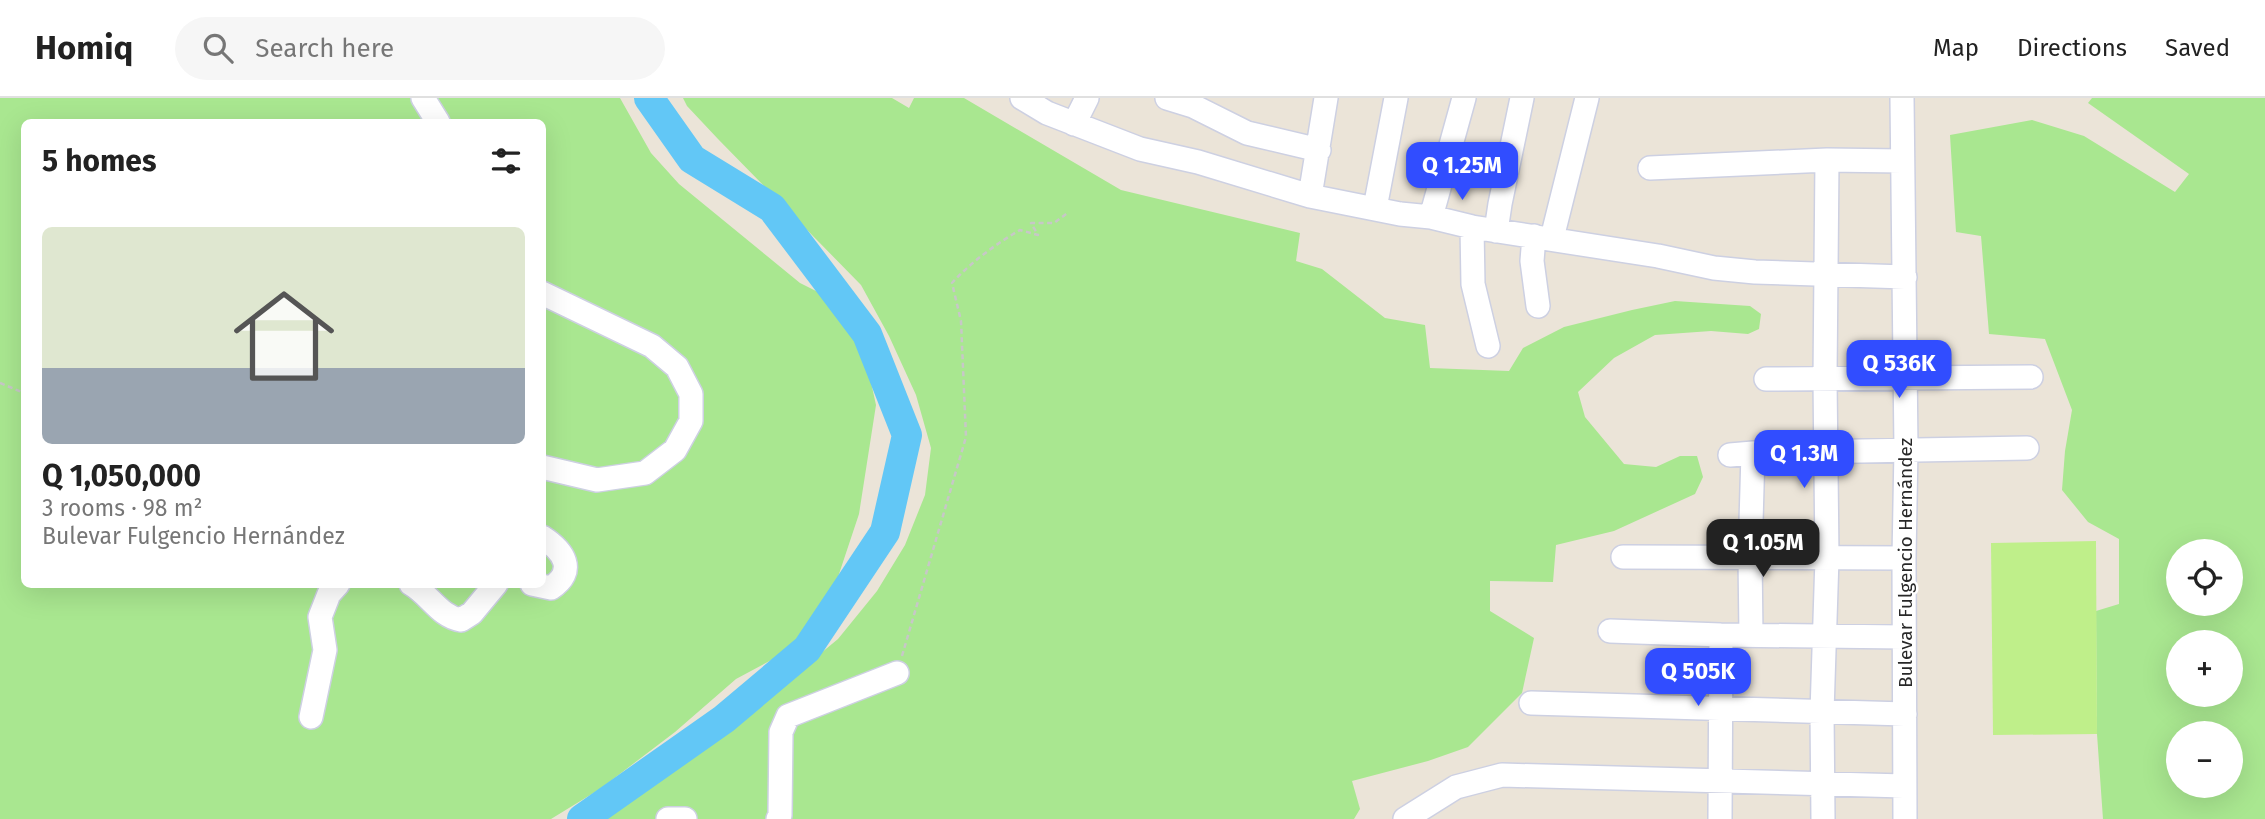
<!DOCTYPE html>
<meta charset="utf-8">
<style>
body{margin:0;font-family:"Fira Sans",sans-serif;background:#f6f6f6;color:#222;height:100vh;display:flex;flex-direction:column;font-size:26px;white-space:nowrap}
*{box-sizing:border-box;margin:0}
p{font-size:23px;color:#767676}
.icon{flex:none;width:38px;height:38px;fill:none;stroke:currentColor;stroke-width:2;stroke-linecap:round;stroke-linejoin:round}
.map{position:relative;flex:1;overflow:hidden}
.panel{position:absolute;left:21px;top:21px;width:525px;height:469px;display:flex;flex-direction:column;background:#fff;border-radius:10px;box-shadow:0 7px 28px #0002}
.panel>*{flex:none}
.fabs{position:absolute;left:2166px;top:441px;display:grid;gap:14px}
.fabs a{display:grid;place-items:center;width:77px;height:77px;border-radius:50%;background:#fff;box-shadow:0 7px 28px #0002;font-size:35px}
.price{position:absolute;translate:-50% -60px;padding:0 16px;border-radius:14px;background:#314dff;color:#fff;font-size:23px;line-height:46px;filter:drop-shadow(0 2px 4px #0008)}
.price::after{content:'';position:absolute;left:50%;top:42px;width:21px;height:16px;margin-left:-10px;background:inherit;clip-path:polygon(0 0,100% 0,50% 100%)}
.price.on{background:#222;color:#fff}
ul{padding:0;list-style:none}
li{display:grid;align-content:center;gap:14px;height:371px;padding:0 21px}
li+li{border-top:2px solid #e0e0e0}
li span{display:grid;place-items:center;height:217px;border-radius:10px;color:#555}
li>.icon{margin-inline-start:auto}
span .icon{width:126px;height:126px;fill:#fffc;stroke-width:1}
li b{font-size:30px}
h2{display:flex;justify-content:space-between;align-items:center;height:84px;padding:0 21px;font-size:30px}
header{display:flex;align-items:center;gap:42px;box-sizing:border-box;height:98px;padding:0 35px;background:#fff;border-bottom:2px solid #e0e0e0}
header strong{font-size:33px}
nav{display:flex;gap:38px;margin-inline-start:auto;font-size:24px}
.search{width:490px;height:63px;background:#f6f6f6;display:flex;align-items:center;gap:18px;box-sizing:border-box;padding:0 24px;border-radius:38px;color:#767676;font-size:26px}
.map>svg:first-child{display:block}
.green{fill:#a9e790;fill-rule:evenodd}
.pitch{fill:#bfef8a}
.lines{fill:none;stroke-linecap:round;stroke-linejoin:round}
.river{stroke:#62c7f6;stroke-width:30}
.minor-casing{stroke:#cdd0e2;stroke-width:26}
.path{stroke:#c7c7c7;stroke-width:2.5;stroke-dasharray:5 3.5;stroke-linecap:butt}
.minor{stroke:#fff;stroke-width:23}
.labels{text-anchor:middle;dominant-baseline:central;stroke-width:5;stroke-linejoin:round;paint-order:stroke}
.street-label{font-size:19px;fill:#282828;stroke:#fff}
</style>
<header>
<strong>Homiq</strong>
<div class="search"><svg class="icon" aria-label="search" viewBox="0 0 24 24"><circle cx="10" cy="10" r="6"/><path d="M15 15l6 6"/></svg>Search here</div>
<nav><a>Map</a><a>Directions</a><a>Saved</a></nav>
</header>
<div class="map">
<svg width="2265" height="721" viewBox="0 0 2265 721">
<rect width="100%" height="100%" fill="#ebe4d8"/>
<path class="green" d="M0,0H620L651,55L679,86L800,185L834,202L858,225L876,307L859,416L834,491L819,521L777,559L736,581L675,634L600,691L551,721H0ZM24,24H542V486H24Z
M683,0H892L909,10L914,0H964L1121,92L1300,135L1296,163L1322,171L1385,220L1425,227L1430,270L1509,273L1523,250L1564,229L1632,212L1675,203L1750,208L1761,216L1759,231L1748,236L1711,233L1655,237L1614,260L1578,294L1585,319L1624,366L1656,369L1680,358H1697L1703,379L1695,396L1614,433L1556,447L1553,484L1490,483V513L1534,540L1522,595L1468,649L1428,663L1352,683L1360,711L1354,721H592L636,694L731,618L803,570L838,541L877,493L905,447L925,397L931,350L916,297L889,238L861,187L718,41L687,8Z
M2092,0H2265V721H2103L2097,636L2096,513L2119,506V441L2088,424L2062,392L2065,353L2072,312L2045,241L1989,236L1981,138L1956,134L1950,37L2032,22L2084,38L2175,94L2189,76L2088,5ZM2179,453H2231V506H2179ZM2179,544H2231V597H2179ZM2179,635H2231V688H2179Z"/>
<path class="pitch" d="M2096,443L2097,636L1993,637L1991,445Z"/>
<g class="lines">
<path class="river" d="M582,721L724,621L807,551L885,434L907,337L867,236L772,110L692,61L649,0"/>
<defs>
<path id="minor" d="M423,0L438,24
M1022,0L1047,15L1140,51L1198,64L1310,98L1400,116L1431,119L1472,129L1658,158L1714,170L1755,174L1905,179
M1167,0L1193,8L1247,35L1319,52
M1902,0L1906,351L1904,460L1905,721
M1074,26L1087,0
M1650,70L1827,62L1902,63
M1310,98L1326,0
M1375,110L1396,0
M1431,119L1464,0
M1472,129L1473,186L1488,248
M1496,133L1500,106L1522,0
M1534,138L1532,163L1538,208
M1552,140L1587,0
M542,195L652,248L677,269L691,296V323L675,352L645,375L597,382L542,369
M1766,281L2031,279
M1730,357L1753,355L2027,350
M1623,459L1904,460
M411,486C429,496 440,519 461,522L472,515L496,486
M532,486L551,490C577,473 564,453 542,439
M1610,533L1721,537L1904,539
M1751,537L1750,459L1753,355
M1531,605L1905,616
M311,619L325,552L320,519L329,496L338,486
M668,721H685
M778,721L780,717L781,634L788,618L897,575
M1405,721L1456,689L1502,677L1904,688
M1720,721L1721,537
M1823,721L1822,614L1827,460L1825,281L1827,62"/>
</defs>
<use href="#minor" class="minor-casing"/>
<path class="path" d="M0,285L24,295
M902,558L966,339L961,223L952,185C971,164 996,146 1020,132L1038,137L1031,125H1054L1069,114"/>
<use href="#minor" class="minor"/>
</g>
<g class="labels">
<g class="street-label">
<text transform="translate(1905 465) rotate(-90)">Bulevar Fulgencio Hernández</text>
</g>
</g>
</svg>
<div class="fabs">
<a><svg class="icon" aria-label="locate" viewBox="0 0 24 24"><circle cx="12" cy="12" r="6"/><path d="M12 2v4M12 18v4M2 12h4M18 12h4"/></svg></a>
<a>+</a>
<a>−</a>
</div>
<b class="price" style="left:1462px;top:104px">Q 1.25M</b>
<b class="price" style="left:1899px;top:302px">Q 536K</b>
<b class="price" style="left:1804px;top:392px">Q 1.3M</b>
<b class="price on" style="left:1763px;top:481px">Q 1.05M</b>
<b class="price" style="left:1698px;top:610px">Q 505K</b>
<section class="panel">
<h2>5 homes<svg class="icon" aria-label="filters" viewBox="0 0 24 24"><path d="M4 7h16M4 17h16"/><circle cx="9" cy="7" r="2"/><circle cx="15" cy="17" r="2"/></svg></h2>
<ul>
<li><span style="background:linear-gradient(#dfe7d0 65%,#9aa5b1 0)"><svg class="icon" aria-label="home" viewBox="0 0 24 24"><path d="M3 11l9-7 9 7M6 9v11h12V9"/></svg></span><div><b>Q 1,050,000</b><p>3 rooms · 98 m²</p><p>Bulevar Fulgencio Hernández</p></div></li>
</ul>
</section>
</div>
